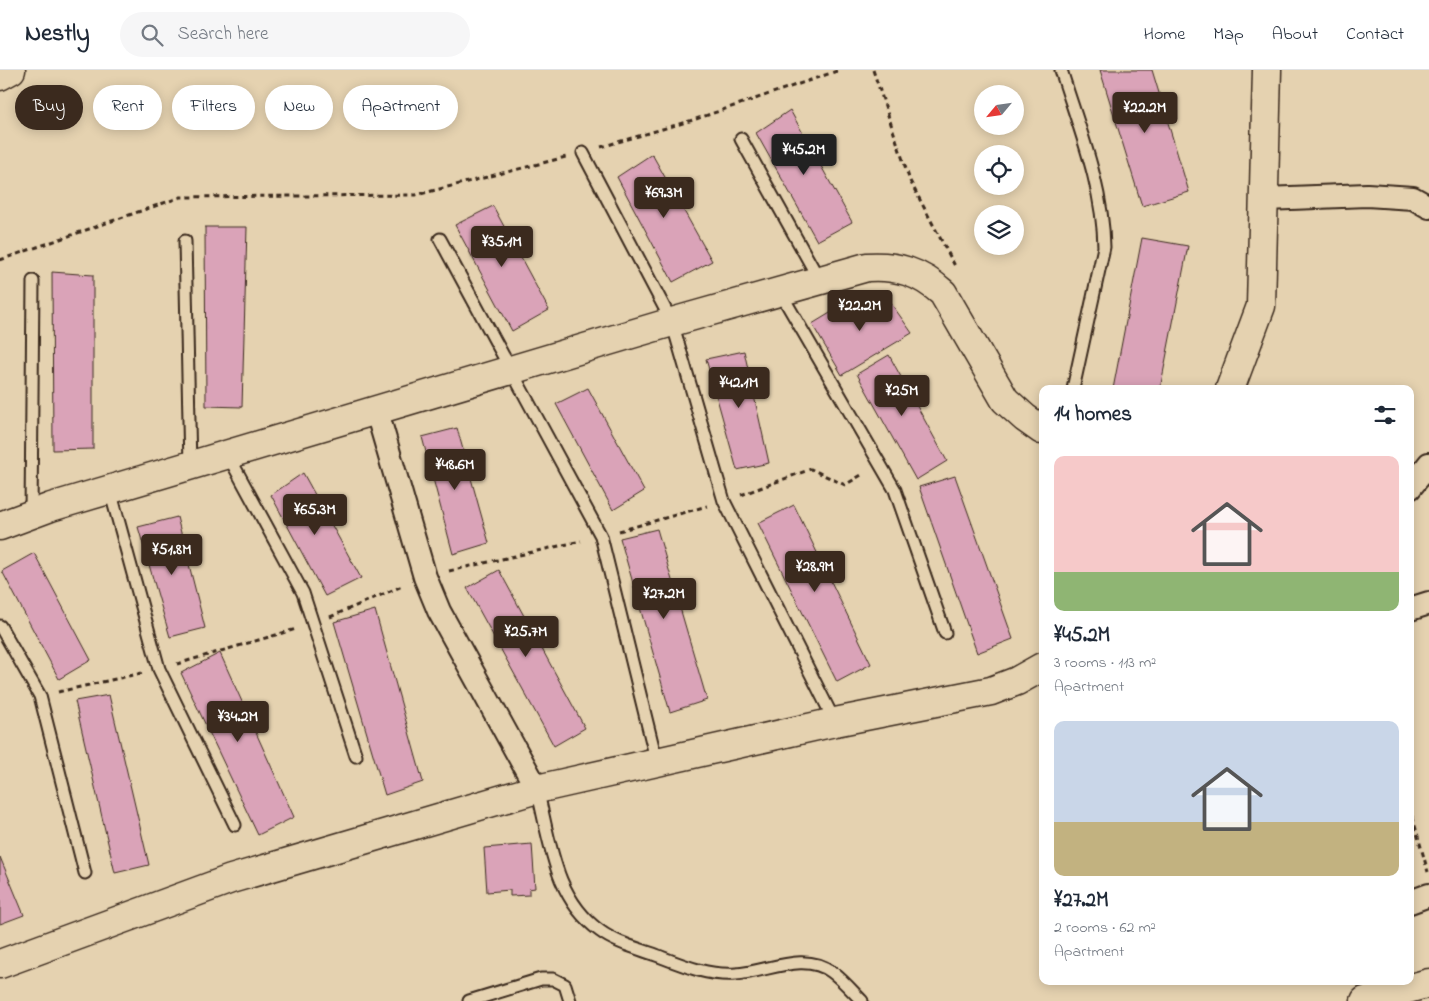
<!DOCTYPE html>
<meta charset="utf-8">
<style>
body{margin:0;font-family:"Indie Flower",sans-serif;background:#f6f6f7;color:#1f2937;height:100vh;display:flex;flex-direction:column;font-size:19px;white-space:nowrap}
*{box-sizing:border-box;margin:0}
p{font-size:16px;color:#747a83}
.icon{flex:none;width:28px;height:28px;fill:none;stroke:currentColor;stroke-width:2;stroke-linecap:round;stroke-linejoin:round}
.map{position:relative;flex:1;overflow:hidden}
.panel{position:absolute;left:1039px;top:315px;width:375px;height:600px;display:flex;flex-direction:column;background:#fff;border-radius:10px;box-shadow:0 2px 12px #0003}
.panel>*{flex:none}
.banner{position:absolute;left:15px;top:15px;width:475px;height:45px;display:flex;gap:10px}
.needle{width:32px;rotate:241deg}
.controls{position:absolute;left:974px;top:15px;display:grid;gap:10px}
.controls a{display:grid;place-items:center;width:50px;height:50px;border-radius:50%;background:#fff;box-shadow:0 2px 12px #0003;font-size:25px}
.price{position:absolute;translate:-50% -42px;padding:0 11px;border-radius:5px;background:#3b2a1e;color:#fff;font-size:16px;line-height:32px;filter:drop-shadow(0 1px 2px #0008)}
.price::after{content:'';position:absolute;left:50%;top:30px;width:15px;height:11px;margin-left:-8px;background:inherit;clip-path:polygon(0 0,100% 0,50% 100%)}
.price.on{background:#222;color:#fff}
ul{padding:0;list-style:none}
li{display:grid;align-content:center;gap:10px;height:265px;padding:0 15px}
li span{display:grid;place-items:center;height:155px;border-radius:10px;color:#555}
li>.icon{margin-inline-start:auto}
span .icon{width:90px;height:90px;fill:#fffc;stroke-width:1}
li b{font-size:21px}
h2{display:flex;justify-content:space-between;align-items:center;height:60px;padding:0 15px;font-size:21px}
.pill{padding:0 18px;border-radius:22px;background:#fff;box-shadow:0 2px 12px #0003;font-size:18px;line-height:45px}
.pill.on{background:#3b2a1e;color:#fff}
header{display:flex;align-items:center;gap:30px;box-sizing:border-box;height:70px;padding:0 25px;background:#fff;border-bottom:1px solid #e0e1e3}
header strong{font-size:24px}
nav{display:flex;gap:28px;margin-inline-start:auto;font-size:18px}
.search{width:350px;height:45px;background:#f6f6f7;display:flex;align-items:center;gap:12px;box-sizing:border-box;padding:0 18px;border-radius:28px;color:#747a83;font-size:19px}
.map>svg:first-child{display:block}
.building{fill:#daa3b8;stroke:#3b2a1e}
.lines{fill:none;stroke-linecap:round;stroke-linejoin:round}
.service-casing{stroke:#3b2a1e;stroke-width:15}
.minor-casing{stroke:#3b2a1e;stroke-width:26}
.tertiary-casing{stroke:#3b2a1e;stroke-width:31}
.trunk-casing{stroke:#3b2a1e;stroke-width:31}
.path{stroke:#3b2a1e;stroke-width:3;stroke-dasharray:5 4;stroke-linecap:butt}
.service{stroke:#e5d2b0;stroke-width:11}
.minor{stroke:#e5d2b0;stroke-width:22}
.tertiary{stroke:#e5d2b0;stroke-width:28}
.trunk{stroke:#e5d2b0;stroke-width:28}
</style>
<header>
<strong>Nestly</strong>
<div class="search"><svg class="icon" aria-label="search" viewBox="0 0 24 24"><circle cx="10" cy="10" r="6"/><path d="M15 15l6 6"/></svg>Search here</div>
<nav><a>Home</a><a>Map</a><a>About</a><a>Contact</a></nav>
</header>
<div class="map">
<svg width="1429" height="931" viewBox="0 0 1429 931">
<rect width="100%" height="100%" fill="#e5d2b0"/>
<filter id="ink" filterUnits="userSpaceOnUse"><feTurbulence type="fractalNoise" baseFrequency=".02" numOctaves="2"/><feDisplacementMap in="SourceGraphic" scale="10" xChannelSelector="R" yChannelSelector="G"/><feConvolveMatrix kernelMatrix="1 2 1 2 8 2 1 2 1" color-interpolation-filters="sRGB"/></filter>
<g filter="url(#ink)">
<path class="building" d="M1100,0H1152L1189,122L1142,136Z
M790,40L852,152L817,171L756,63Z
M652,84L712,191L673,212L617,107Z
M493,136L549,240L512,261L455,155Z
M205,157H247L242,337L206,336Z
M1142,168L1188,176L1160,319H1113Z
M52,202L93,205V379L53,380Z
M860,225L868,242L888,229L912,263L842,305L812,254Z
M744,281L769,393L737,400L706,289Z
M889,285L947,391L916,410L857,304Z
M588,318L644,421L613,440L556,334Z
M457,358L489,473L453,484L422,367Z
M303,403L361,508L325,526L271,425Z
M955,406L1013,569L977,583L919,417Z
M794,435L871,594L837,612L758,453Z
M177,447L205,558L170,567L138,457Z
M657,459L707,630L670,642L620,468Z
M34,483L91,590L59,609L2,501Z
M499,500L585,658L554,676L467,518Z
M375,540L423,712L385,725L334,552Z
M220,583L294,747L258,765L181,603Z
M109,625L149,795L115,803L75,631Z
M532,774L535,818L529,819V825L510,826V820L487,822L484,778Z
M0,787L24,845L0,854Z"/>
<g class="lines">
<defs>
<path id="service" d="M1061,0C1079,58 1103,116 1104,177L1073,319
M741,69L820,211
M583,83L672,252L724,431L835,652
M440,169L601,466L657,693
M185,171L190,396
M780,222L895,420L945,563
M228,385L303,523L356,686
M110,420L159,599L235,755
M31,444L33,211
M0,556L40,626L85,803
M537,719C550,770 554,828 600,861C616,873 637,878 656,885C682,895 707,906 736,904C767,902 804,881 832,902C843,910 853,922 862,931
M469,931L541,909H553L565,915L570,931"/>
<path id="minor" d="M1265,129L1367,125L1413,128L1429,137
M377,342L425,507L439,541L537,719
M1410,418L1429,394
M1410,539L1429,533
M1410,832L1429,825"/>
<path id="tertiary" d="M0,6L11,0
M1230,319L1261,236L1267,0
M0,456L51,437L672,252L867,197C897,195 920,202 943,223L1005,330L1025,348L1042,360
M0,894L231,809L537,719L835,652L991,621L1017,611L1042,597"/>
<path id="trunk" d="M1365,931L1429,913"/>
</defs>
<use href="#service" class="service-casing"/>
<use href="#minor" class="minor-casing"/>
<use href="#tertiary" class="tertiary-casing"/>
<use href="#trunk" class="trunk-casing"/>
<path class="path" d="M873,0L910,111L955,196
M601,77L693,50L840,0
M0,190L181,127L416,125L566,87
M741,425L811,399L845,415L863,404
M619,461L707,436
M449,501L581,471
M330,547L402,516
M177,594L296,559
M58,622L142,603
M1410,738L1428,802"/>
<use href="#service" class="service"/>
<use href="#minor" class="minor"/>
<use href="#tertiary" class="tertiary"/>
<use href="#trunk" class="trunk"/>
</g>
</g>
</svg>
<div class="controls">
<a><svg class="needle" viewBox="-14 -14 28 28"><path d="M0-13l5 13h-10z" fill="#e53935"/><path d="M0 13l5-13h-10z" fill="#747a83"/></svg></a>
<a><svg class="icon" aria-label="locate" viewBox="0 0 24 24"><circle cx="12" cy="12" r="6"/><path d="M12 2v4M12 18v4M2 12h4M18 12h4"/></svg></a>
<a><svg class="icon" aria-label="layers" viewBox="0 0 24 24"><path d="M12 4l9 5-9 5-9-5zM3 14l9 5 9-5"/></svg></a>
</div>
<b class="price" style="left:1145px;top:64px">¥22.2M</b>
<b class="price on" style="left:804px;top:106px">¥45.2M</b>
<b class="price" style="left:664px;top:149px">¥69.3M</b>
<b class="price" style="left:502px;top:198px">¥35.1M</b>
<b class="price" style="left:860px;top:262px">¥22.2M</b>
<b class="price" style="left:739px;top:339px">¥42.1M</b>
<b class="price" style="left:902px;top:347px">¥25M</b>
<b class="price" style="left:455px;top:421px">¥48.6M</b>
<b class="price" style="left:315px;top:466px">¥65.3M</b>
<b class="price" style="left:172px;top:506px">¥51.8M</b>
<b class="price" style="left:815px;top:523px">¥28.9M</b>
<b class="price" style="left:664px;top:550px">¥27.2M</b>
<b class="price" style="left:526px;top:588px">¥25.7M</b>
<b class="price" style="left:238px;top:673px">¥34.2M</b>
<div class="banner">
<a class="pill on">Buy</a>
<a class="pill">Rent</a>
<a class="pill">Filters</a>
<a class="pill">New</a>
<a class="pill">Apartment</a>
</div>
<section class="panel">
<h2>14 homes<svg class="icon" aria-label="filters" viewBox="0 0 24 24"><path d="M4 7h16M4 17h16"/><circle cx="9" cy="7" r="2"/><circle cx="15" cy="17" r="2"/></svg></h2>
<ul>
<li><span style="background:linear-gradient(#f6c9c9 75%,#8fb573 0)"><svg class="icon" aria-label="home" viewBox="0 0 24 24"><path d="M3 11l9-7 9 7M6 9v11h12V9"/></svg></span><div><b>¥45.2M</b><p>3 rooms · 113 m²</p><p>Apartment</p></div></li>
<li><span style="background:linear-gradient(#c9d6e8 65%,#c2b280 0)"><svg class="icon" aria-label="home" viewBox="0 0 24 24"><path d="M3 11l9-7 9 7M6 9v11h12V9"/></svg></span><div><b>¥27.2M</b><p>2 rooms · 62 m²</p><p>Apartment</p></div></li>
</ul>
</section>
</div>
